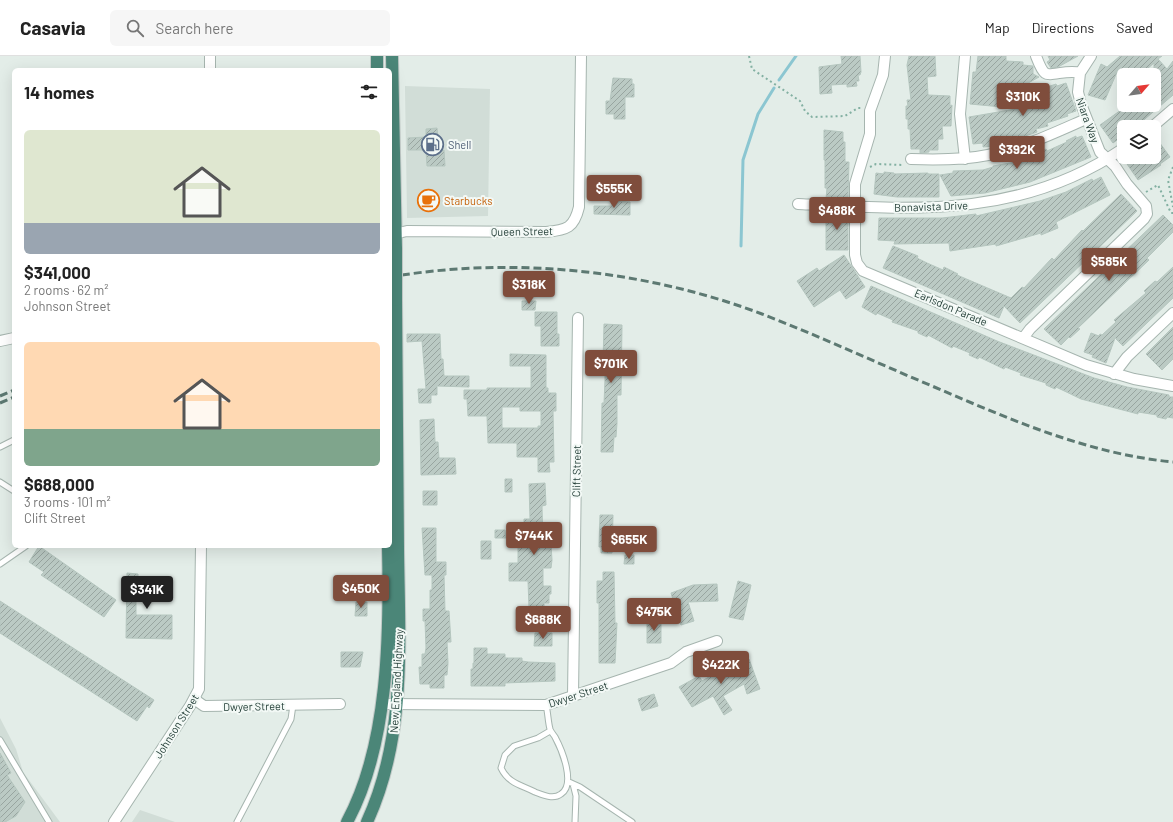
<!DOCTYPE html>
<meta charset="utf-8">
<style>
body{margin:0;font-family:Barlow,sans-serif;background:#f6f6f6;color:#222;height:100vh;display:flex;flex-direction:column;font-size:15px;white-space:nowrap}
*{box-sizing:border-box;margin:0}
p{font-size:13px;color:#767676}
.icon{flex:none;width:22px;height:22px;fill:none;stroke:currentColor;stroke-width:2;stroke-linecap:round;stroke-linejoin:round}
.map{position:relative;flex:1;overflow:hidden}
.side{position:absolute;left:12px;top:12px;width:380px;height:480px;display:flex;flex-direction:column;background:#fff;border-radius:6px;box-shadow:0 4px 16px #0002}
.side>*{flex:none}
.needle{width:26px;rotate:62deg}
.buttons{position:absolute;left:1117px;top:12px;display:grid;gap:8px}
.buttons a{display:grid;place-items:center;width:44px;height:44px;border-radius:6px;background:#fff;box-shadow:0 4px 16px #0002;font-size:20px}
.price{position:absolute;translate:-50% -34px;padding:0 9px;border-radius:4px;background:#7f4d3c;color:#fff;font-size:13px;line-height:26px;filter:drop-shadow(0 1px 2px #0008)}
.price::after{content:'';position:absolute;left:50%;top:24px;width:12px;height:9px;margin-left:-6px;background:inherit;clip-path:polygon(0 0,100% 0,50% 100%)}
.price.active{background:#222;color:#fff}
ul{padding:0;list-style:none}
li{display:grid;align-content:center;gap:8px;height:212px;padding:0 12px}
li span{display:grid;place-items:center;height:124px;border-radius:6px;color:#555}
li>.icon{margin-inline-start:auto}
span .icon{width:72px;height:72px;fill:#fffc;stroke-width:1}
li b{font-size:17px}
h2{display:flex;justify-content:space-between;align-items:center;height:48px;padding:0 12px;font-size:17px}
header{display:flex;align-items:center;gap:24px;box-sizing:border-box;height:56px;padding:0 20px;background:#fff;border-bottom:1px solid #e0e0e0}
header strong{font-size:19px}
nav{display:flex;gap:22px;margin-inline-start:auto;font-size:14px}
.search{width:280px;height:36px;background:#f6f6f6;display:flex;align-items:center;gap:10px;box-sizing:border-box;padding:0 14px;border-radius:6px;color:#767676;font-size:15px}
.map>svg:first-child{display:block}
.built{fill:#d1ddd7}
.lines{fill:none;stroke-linecap:round;stroke-linejoin:round}
.stream{stroke:#8bc6d1;stroke-width:3}
.building{fill:url(#building-hatch);stroke:#b5c6bf;fill-rule:evenodd}
.service-casing{stroke:#a6b5af;stroke-width:7}
.minor-casing{stroke:#a6b5af;stroke-width:12}
.trunk-casing{stroke:#c1c9c7;stroke-width:14}
.path{stroke:#83b0a2;stroke-width:2;stroke-dasharray:2 3;stroke-linecap:butt}
.service{stroke:#fff;stroke-width:5}
.minor{stroke:#fff;stroke-width:10}
.trunk{stroke:#4b8678;stroke-width:12}
.rail{stroke:#5d7972;stroke-width:3;stroke-dasharray:8 4;stroke-linecap:butt}
.trunk-bridge-casing{stroke:#c1c9c7;stroke-width:14;stroke-linecap:butt}
.trunk-bridge{stroke:#4b8678;stroke-width:12}
.labels{text-anchor:middle;dominant-baseline:central;stroke-width:4;stroke-linejoin:round;paint-order:stroke}
.street-label{font-size:11px;fill:#233e37;stroke:#f3f9f6}
.service-label{font-size:11px;fill:#4e5e75;stroke:#f3f9f6;text-anchor:start}
.food-label{font-size:11px;fill:#c56008;stroke:#f3f9f6;text-anchor:start}
</style>
<header>
<strong>Casavia</strong>
<div class="search"><svg class="icon" aria-label="search" viewBox="0 0 24 24"><circle cx="10" cy="10" r="6"/><path d="M15 15l6 6"/></svg>Search here</div>
<nav><a>Map</a><a>Directions</a><a>Saved</a></nav>
</header>
<div class="map">
<svg width="1173" height="766" viewBox="0 0 1173 766">
<defs>
<pattern id="building-hatch" width="6" height="6" patternUnits="userSpaceOnUse"><rect width="6" height="6" fill="#bbcac4"/><path d="M-1 1l2-2M0 6l6-6M5 7l2-2" fill="none" stroke="#98a5a0"/></pattern>
</defs>
<rect width="100%" height="100%" fill="#e3ede8"/>
<path class="built" d="M405,30L490,33L488,160L407,162Z
M0,662L16,693L23,716L60,766H0Z
M140,754L175,766H132Z"/>
<g class="lines">
<path class="stream" d="M779,24L796,0
M741,190L743,104L758,58L774,32"/>
</g>
<path class="building" d="M841,0H860L861,16L860,19H858L859,25H856L857,30L847,31V28L831,29L832,37L820,38L819,11L842,8Z
M909,0H935L936,20L927,21L928,39L950,40V50L952,49L951,70H942L943,83H938V94H929V96L920,97V93H911L910,73H908V63H906V50H908L907,44H911L907,9Z
M978,0H1006V5L1023,6V9L1033,10V18L1039,21L1012,36L1003,35L1002,51L970,48L973,16H976Z
M1048,0H1078L1058,11L1051,12L1047,6L1050,4Z
M1120,0H1162L1158,3L1167,13L1173,5V39L1139,68L1140,71H1124V79L1113,87L1100,69L1128,49H1154V7L1140,19H1120L1117,16L1105,44L1088,39L1101,8L1107,11Z
M613,22L632,23V28H634V41H625V63H614V58H606V45H610Z
M1066,27L1076,55L1067,58L1068,60L1047,67L1048,70L1036,73L1037,76L1007,86L1006,82L992,86L993,90L983,91V87L973,88L969,61L1016,53V49L1051,40L1030,37L1056,28L1057,30Z
M437,72L438,82H440L441,95L444,94L445,110H427L426,94H408V82L426,81V73Z
M824,74L843,76V86H845V106H849L848,144L826,143L827,132H825V104H824Z
M1154,79L1170,101L1160,108L1161,109L1138,124L1125,105L1131,101H1154Z
M1076,80V82L1082,80L1091,101L1030,126L985,137L951,140L940,119L953,117V115L983,114L993,111V110L1022,105L1032,101L1031,99L1046,93L1047,95L1067,86L1066,85Z
M884,116L894,117V118L928,117V118H939V141H897L874,138L876,117L884,118Z
M1101,121L1110,139L1056,166L1058,172L1041,179V177L996,190V188L950,195L949,187L894,188L895,185L878,184L879,162H942L976,158V160L1040,145L1066,136L1092,123L1093,125Z
M1121,138L1137,155L1020,267L1004,250L999,262L883,212L893,190L918,200L917,202L927,207L943,214L944,211L958,218L957,219L1011,242L1022,231L1024,232L1052,202L1054,204L1082,174L1083,175Z
M612,145L630,146V159L594,158V150H612Z
M826,156L848,157V194H826Z
M1163,159L1173,169V176L1147,202L1149,204L1078,272L1080,273L1070,282L1069,281L1061,289L1044,273Z
M844,199L865,231L846,243L840,234L814,251L797,225L817,212L819,215Z
M1173,211V242L1123,290L1115,282L1106,307L1092,301L1093,299L1084,296L1091,277L1099,280L1100,278L1102,279L1116,266L1114,264L1146,237L1144,235L1155,225L1157,226Z
M871,230L997,285L1094,322L1127,331L1169,339V341H1173V362L1167,361L1166,363L1157,361V359L1138,356V358L1081,343L1056,331L1055,333L1046,329V327L1020,319L1021,317L1005,311L1004,313L979,301L978,303L969,299L970,297L953,290L952,292L928,279L927,281L918,277V275L892,266L893,264L877,257L876,259L862,251Z
M522,245H536L535,254H522Z
M535,256H557V278H559V290H541V270H535Z
M604,268L622,269L621,339H617V367L616,381H614L613,396H601L602,347H604L605,324V306H603Z
M1173,271V303L1162,314L1146,298Z
M407,278H440L441,303H443L444,320H469V331L437,330V339H431V347H419L418,333H426L422,285L407,286Z
M510,298L546,299V332H548V337H556V355H553L554,406H549L550,416H538V401H517V387H488L487,360H468L467,343H464V334H487V332H531V310H510ZM502,351H520V355H541V370H538V372H502Z
M434,363L435,386H438L439,402H455L456,418L421,419L420,364Z
M505,423H512V436H505Z
M545,427L546,449L542,450L543,489H551L552,504L551,512H543V530H551V538H549V547H544V559H536V565L524,566V552H529L528,525H509V507H518V490H522L521,471L524,470V463H530L529,428Z
M423,435H437V449H423Z
M600,459H613L612,497H601V491H599Z
M422,472H436V506H446V519H444L445,555H449L451,586H447L448,607L447,619H444V632H430V628H420L419,611H422V598H425L426,592L425,565H423V553H430V534H432V519H425Z
M495,474H505L506,482H495Z
M481,485H491V503H481Z
M39,490L116,544L104,561L41,519L44,516L29,506Z
M625,499H634V508H624Z
M603,516H614L615,567H617L615,607H599V547H597V525H603Z
M127,517L138,518V527L172,528V543H136V559H172V583L126,582Z
M738,525L751,529L743,564L729,561Z
M717,528L718,545L688,546L694,565L681,569L671,537L693,529Z
M0,545L154,644L149,652L147,650L137,665L0,577Z
M356,546H367V560H355Z
M647,564H661V587H647Z
M535,577H552V590H534Z
M474,592H487V598H505V602H522V605L528,606L555,607V625L505,627V630H471V613H473V607H474Z
M341,596H363L360,611H341Z
M749,603L760,633L747,638L744,628L723,640L732,654L724,659L713,640L692,651L679,631L699,620L702,625L726,611Z
M654,638L658,650L642,655L638,643Z
M0,697L11,717L7,719L25,746L16,760L5,766H0Z"/>
<g class="lines">
<defs>
<path id="service" d="M0,391L14,384
M0,426L14,435
M0,508L26,490
M546,649C548,657 548,666 550,673C551,676 553,678 555,681C562,694 576,728 561,738C553,744 543,739 535,736C521,729 508,727 501,712L505,699L514,690L538,682L550,675
M0,684L49,766
M569,726L580,731L632,766
M573,728L576,740L575,766
M237,766L291,663L293,649"/>
<path id="minor" d="M885,0L883,19L870,55V78L855,128V199L857,207L863,215L1086,309L1134,323L1173,330
M1036,0C1038,5 1041,14 1045,17C1050,21 1068,13 1080,17
M210,14V0
M1152,71L1173,53
M911,103C937,104 963,104 988,99C1023,92 1054,77 1086,63
M965,103L960,58L965,0
M798,148C916,154 1021,162 1124,92
M390,179L407,175L546,176C567,174 574,172 579,151L581,0
M1024,281L1030,273L1144,163L1147,158L1146,150L1127,128L1115,110L1100,96L1081,48L1078,36L1080,17L1091,0
M0,285L14,282
M1114,318L1127,301L1173,257
M573,640L578,262
M194,643L204,650L340,648
M382,648L546,649L671,607L686,596L717,585
M114,766L190,650L199,633L201,490"/>
<path id="trunk" d="M377,0V14
M392,0L396,193
M347,766C389,689 390,576 388,490
M367,766C407,679 399,585 398,492C398,410 396,327 396,244"/>
</defs>
<use href="#service" class="service-casing"/>
<use href="#minor" class="minor-casing"/>
<use href="#trunk" class="trunk-casing"/>
<path class="path" d="M749,0L752,13L800,45L805,55L812,61L845,60L858,52H861
M870,111L876,108L903,109
M1173,111L1168,124L1173,151
M1146,136L1158,129L1171,157H1173"/>
<use href="#service" class="service"/>
<use href="#minor" class="minor"/>
<use href="#trunk" class="trunk"/>
<path class="rail" d="M390,221C512,200 646,214 762,258C819,280 875,306 932,330C1009,363 1088,398 1173,406
M0,340L14,334
M0,347L14,341"/>
<defs>
<path id="trunk-bridge" d="M396,193V244"/>
</defs>
<use href="#trunk-bridge" class="trunk-bridge-casing"/>
<use href="#trunk-bridge" class="trunk-bridge"/>
</g>
<defs>
<symbol id="fuel-ring" viewBox="-11 -11 22 22"><circle r="9.5" fill="#f3f9f6" stroke="#5c6f8a" stroke-width="1.5"/><path d="M-5.5-6h7V0h2V4h1.3V-2.5L3-4.5l.8-.8L6-3V5H2.5V1h-1V6h-7ZM-4.2-4.7v3.2H.2V-4.7Z" fill="#5c6f8a"/></symbol>
<symbol id="cafe-ring" viewBox="-11 -11 22 22"><circle r="9.5" fill="#f3f9f6" stroke="#e8710a" stroke-width="1.5"/><path d="M-5.5-4.5H6V0H3Q3 3.5 0 3.5H-2.5Q-5.5 3.5-5.5 0ZM3-3.2v2h1.7v-2ZM-6 4.5H4V6H-6Z" fill="#e8710a"/></symbol>
</defs>
<g fill-rule="evenodd">
<use href="#fuel-ring" x="420" y="76" width="25" height="25"/>
<use href="#cafe-ring" x="416" y="132" width="25" height="25"/>
</g>
<g class="labels">
<g class="street-label">
<text transform="translate(1088 64) rotate(70)">Niara Way</text>
<text transform="translate(931 150) rotate(-2)">Bonavista Drive</text>
<text transform="translate(522 175) rotate(-1)">Queen Street</text>
<text transform="translate(951 251) rotate(23)">Earlsdon Parade</text>
<text transform="translate(576 415) rotate(-89)">Clift Street</text>
<text transform="translate(396 625) rotate(-87)">New England Highway</text>
<text transform="translate(578 638) rotate(-18)">Dwyer Street</text>
<text transform="translate(254 650) rotate(-1)">Dwyer Street</text>
<text transform="translate(176 670) rotate(-58)">Johnson Street</text>
</g>
<g class="service-label">
<text x="448" y="88">Shell</text>
</g>
<g class="food-label">
<text x="444" y="144">Starbucks</text>
</g>
</g>
</svg>
<div class="buttons">
<a><svg class="needle" viewBox="-14 -14 28 28"><path d="M0-13l5 13h-10z" fill="#e53935"/><path d="M0 13l5-13h-10z" fill="#767676"/></svg></a>
<a><svg class="icon" aria-label="layers" viewBox="0 0 24 24"><path d="M12 4l9 5-9 5-9-5zM3 14l9 5 9-5"/></svg></a>
</div>
<b class="price" style="left:1023px;top:61px">$310K</b>
<b class="price" style="left:1017px;top:114px">$392K</b>
<b class="price" style="left:614px;top:153px">$555K</b>
<b class="price" style="left:837px;top:175px">$488K</b>
<b class="price" style="left:1109px;top:226px">$585K</b>
<b class="price" style="left:529px;top:249px">$318K</b>
<b class="price" style="left:611px;top:328px">$701K</b>
<b class="price" style="left:534px;top:500px">$744K</b>
<b class="price" style="left:629px;top:504px">$655K</b>
<b class="price" style="left:361px;top:553px">$450K</b>
<b class="price active" style="left:147px;top:554px">$341K</b>
<b class="price" style="left:654px;top:576px">$475K</b>
<b class="price" style="left:543px;top:584px">$688K</b>
<b class="price" style="left:721px;top:629px">$422K</b>
<section class="side">
<h2>14 homes<svg class="icon" aria-label="filters" viewBox="0 0 24 24"><path d="M4 7h16M4 17h16"/><circle cx="9" cy="7" r="2"/><circle cx="15" cy="17" r="2"/></svg></h2>
<ul>
<li><span style="background:linear-gradient(#dfe7d0 75%,#9aa5b1 0)"><svg class="icon" aria-label="home" viewBox="0 0 24 24"><path d="M3 11l9-7 9 7M6 9v11h12V9"/></svg></span><div><b>$341,000</b><p>2 rooms · 62 m²</p><p>Johnson Street</p></div></li>
<li><span style="background:linear-gradient(#ffd9b3 70%,#7fa58c 0)"><svg class="icon" aria-label="home" viewBox="0 0 24 24"><path d="M3 11l9-7 9 7M6 9v11h12V9"/></svg></span><div><b>$688,000</b><p>3 rooms · 101 m²</p><p>Clift Street</p></div></li>
</ul>
</section>
</div>
